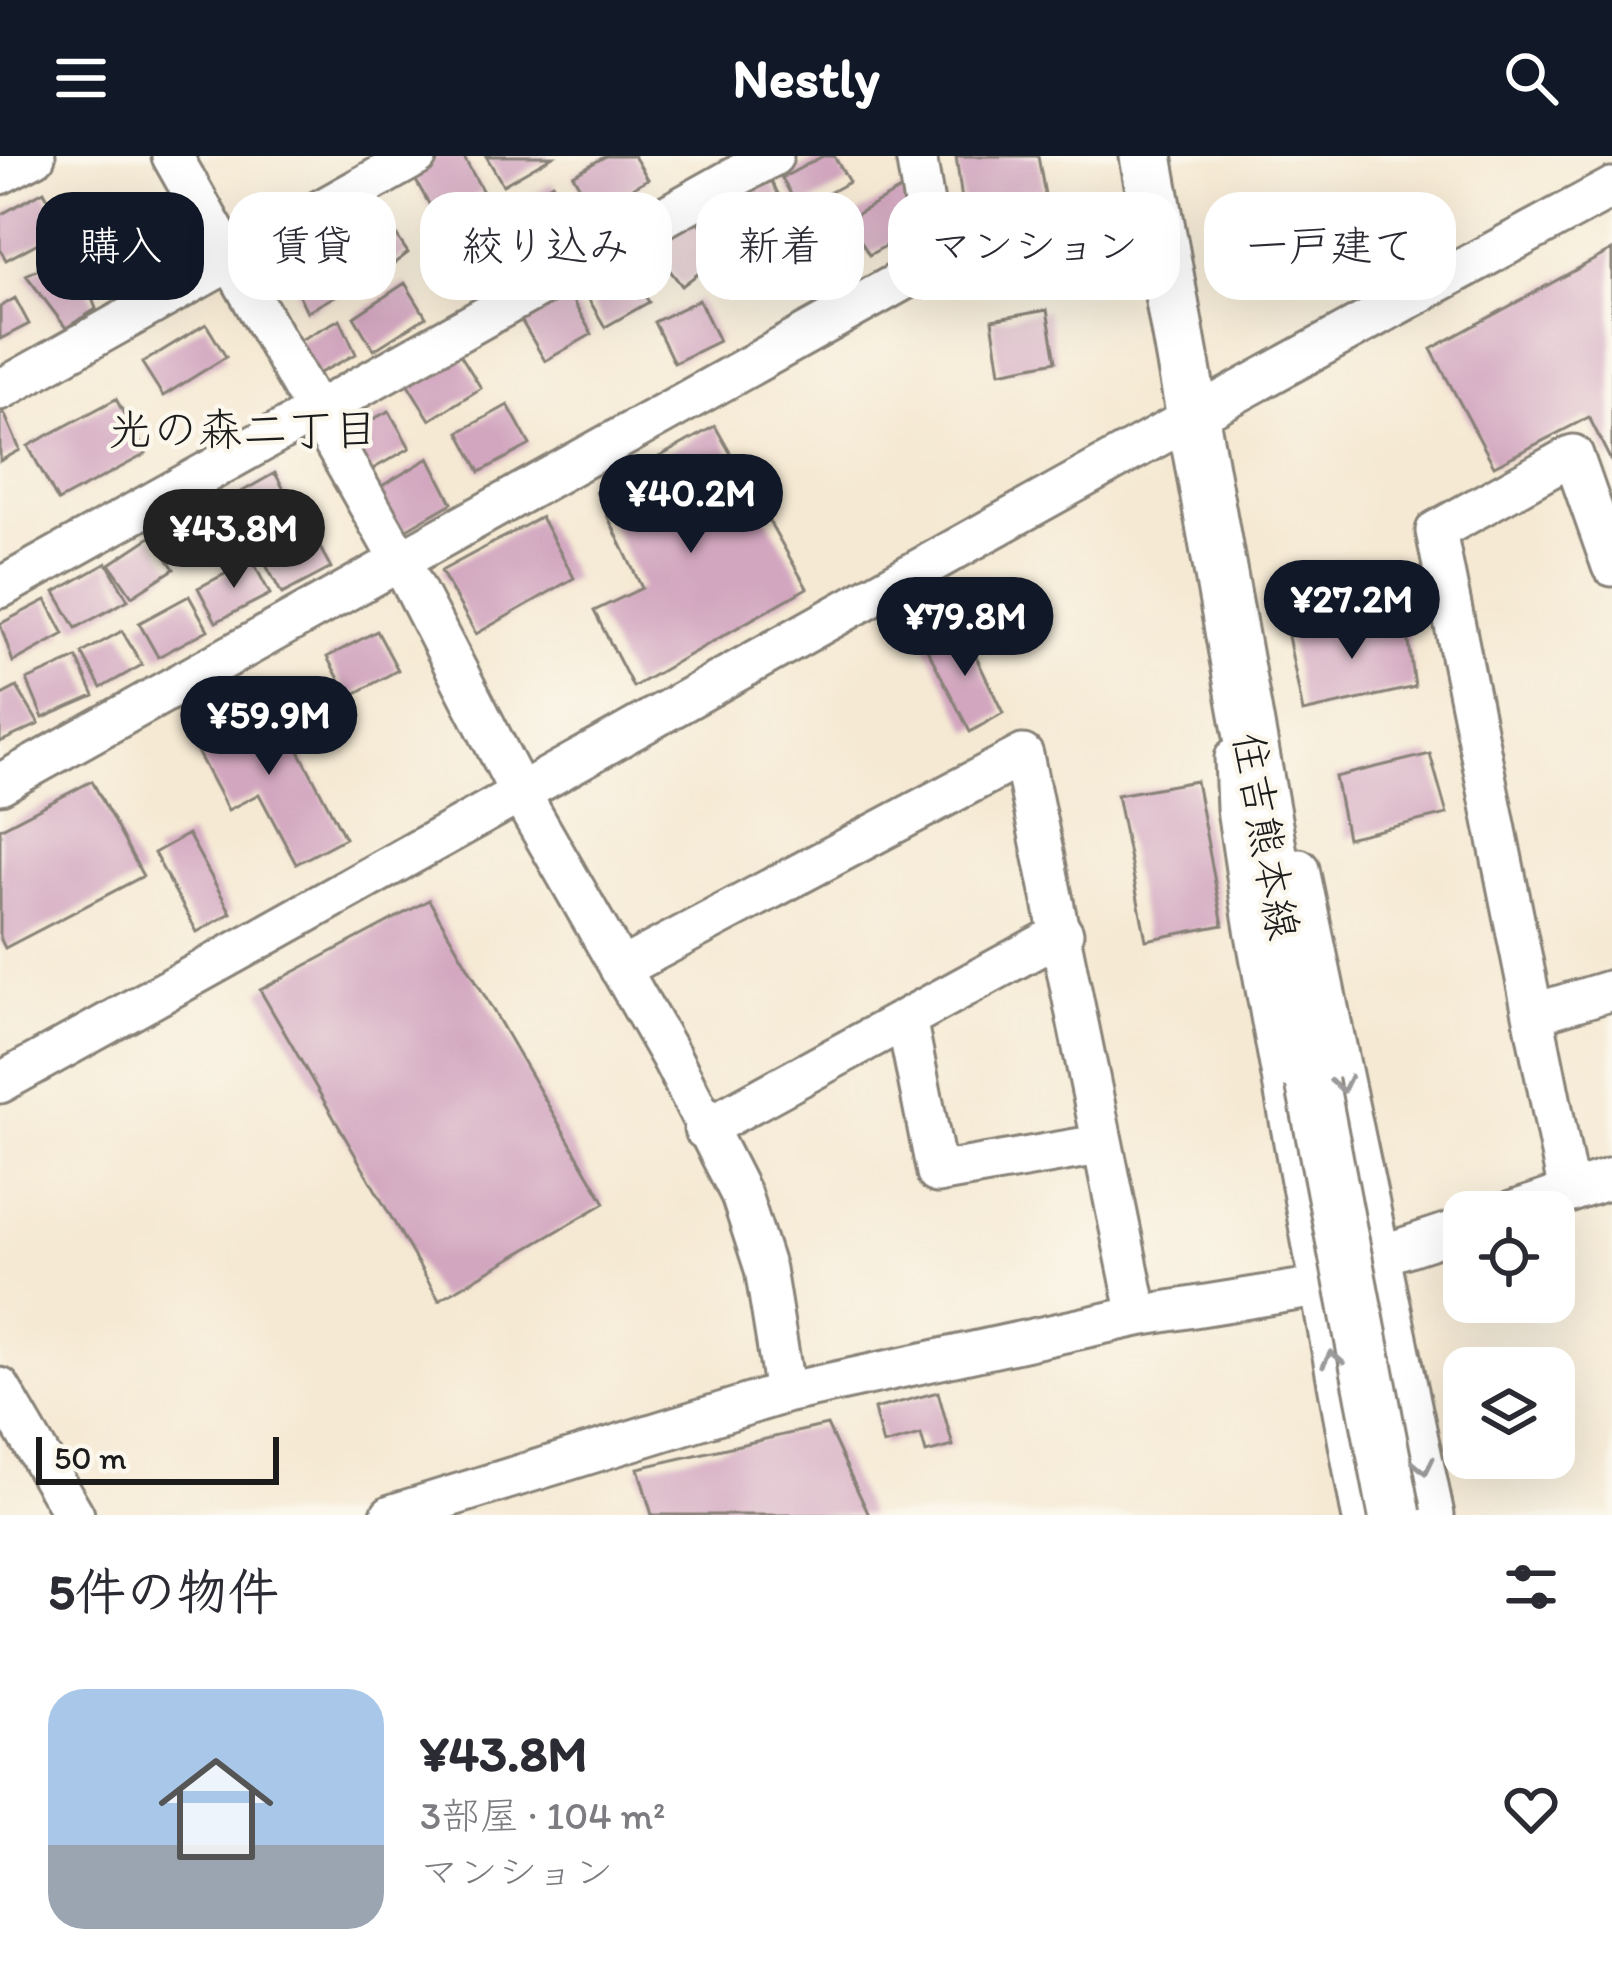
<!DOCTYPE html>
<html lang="ja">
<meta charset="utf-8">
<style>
body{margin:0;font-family:Itim,"Klee One",sans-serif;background:#f2f2f3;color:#2b2b33;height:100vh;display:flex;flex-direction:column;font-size:45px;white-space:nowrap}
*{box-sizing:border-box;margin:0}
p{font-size:39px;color:#7c7c81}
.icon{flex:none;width:66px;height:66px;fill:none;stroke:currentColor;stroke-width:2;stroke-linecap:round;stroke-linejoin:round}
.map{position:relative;height:1359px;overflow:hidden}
.drawer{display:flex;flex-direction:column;background:#fff;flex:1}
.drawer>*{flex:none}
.guide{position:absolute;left:36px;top:36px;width:1542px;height:108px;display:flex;gap:24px}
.controls{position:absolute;left:1443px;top:1035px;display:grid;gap:24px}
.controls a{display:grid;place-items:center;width:132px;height:132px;border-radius:24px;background:#fff;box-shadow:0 12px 48px #0002;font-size:60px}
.scale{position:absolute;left:36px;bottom:30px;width:243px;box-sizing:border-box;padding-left:12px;border:6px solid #1c1c1c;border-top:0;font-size:33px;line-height:42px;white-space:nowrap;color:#1c1c1c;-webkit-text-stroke:9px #fbf7ec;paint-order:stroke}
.price{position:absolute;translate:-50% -102px;padding:0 27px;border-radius:42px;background:#111827;color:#fff;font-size:39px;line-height:78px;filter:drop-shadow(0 3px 6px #0008)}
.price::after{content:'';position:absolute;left:50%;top:72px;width:36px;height:27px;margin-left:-18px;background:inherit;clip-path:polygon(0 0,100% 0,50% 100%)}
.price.selected{background:#222;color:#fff}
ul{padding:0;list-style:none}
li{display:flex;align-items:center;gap:36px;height:300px;padding:0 48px}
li+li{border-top:3px solid #e1e1e2}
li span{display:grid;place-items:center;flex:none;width:336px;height:240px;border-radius:36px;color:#555}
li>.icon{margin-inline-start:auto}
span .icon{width:144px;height:144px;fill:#fffc;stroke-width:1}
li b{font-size:51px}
h2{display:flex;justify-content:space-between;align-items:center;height:144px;padding:0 48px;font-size:51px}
.tag{padding:0 42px;border-radius:36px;background:#fff;box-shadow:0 12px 48px #0002;font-size:42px;line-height:108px}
.tag.selected{background:#111827;color:#fff}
header{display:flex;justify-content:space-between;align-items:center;height:156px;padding:0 48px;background:#111827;color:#fff;font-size:54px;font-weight:700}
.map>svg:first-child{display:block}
.building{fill:#d2a6bf}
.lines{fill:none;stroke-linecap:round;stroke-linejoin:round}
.minor-casing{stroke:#888278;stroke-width:45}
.major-casing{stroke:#888278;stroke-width:57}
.minor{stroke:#fff;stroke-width:39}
.major{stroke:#fff;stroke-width:51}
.major-bridge-casing{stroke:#888278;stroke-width:57;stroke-linecap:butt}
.major-bridge{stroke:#fff;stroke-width:51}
.oneway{stroke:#999}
.labels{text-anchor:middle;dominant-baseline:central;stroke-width:9;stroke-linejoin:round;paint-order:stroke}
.street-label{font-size:42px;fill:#1c1c1c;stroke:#fbf7ec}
.neighbourhood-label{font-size:45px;fill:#1c1c1c;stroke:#fbf7ec}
</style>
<header><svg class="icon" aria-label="menu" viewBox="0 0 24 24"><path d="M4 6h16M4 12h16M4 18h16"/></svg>Nestly<svg class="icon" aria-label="search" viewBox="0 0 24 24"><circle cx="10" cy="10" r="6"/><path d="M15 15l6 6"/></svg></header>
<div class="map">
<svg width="1612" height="1359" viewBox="0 0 1612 1359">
<rect width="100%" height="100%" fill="#fbf7ec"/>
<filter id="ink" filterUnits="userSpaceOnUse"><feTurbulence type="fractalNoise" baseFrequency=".00833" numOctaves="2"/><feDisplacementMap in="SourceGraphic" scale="24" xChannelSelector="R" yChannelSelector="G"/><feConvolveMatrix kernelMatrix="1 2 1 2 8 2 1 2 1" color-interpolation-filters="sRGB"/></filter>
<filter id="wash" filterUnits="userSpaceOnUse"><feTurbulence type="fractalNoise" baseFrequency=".004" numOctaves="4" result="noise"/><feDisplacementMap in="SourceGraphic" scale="48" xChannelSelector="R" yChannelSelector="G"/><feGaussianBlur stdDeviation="2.7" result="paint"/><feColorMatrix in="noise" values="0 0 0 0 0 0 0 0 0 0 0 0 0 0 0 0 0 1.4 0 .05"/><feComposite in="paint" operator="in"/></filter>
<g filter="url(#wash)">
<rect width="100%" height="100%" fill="#f5e9d3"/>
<g id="blocks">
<path class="building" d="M439,0H463L483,36L437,62L411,16Z
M486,0H553L503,29Z
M606,0H634L648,23L593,54L573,19Z
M823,0H834L849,26L799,53L782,22Z
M956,0H1038L1056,100L972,118Z
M770,23L791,61L737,91L716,53Z
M552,27L575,64L527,94L504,57Z
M902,33L923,69L869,99L848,63Z
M44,35L64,73L6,104L0,93V59Z
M377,50L408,97L368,127L331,81Z
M1351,54L1356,103L1332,105L1239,70Z
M154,61L173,96L134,117L115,83Z
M482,62L502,96L457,122L437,88Z
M696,62L724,98L682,130L654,94Z
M824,75L845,109L787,143L766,110Z
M315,92L342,136L307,156L283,105Z
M1612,94V307L1589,261L1494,310L1431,193Z
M75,96L96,153L66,172L26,119Z
M624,105L649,146L605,171L581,130Z
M405,127L426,161L374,194L354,161Z
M568,137L592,178L545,205L521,164Z
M15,142L29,168L0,183V151Z
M699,144L719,185L674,207L654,166Z
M1047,154L1056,205L1000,216L992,164Z
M340,163L356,198L306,224L291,189Z
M206,168L226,201L163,240L142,207Z
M455,190L481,232L430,264L404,222Z
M116,243L146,298L58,345L28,290Z
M508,249L530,289L480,316L459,276Z
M389,255L410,292L362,319L344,278Z
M4,257L20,294L0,305V259Z
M715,270L807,432L633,531L594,455L642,432L596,336Z
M429,302L452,347L398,378L375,334Z
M275,317L292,348L244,375L227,344Z
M217,339L242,382L199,407L173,365Z
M541,361L574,422L476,478L441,415Z
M311,375L331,412L282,438L262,402Z
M152,380L174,413L132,440L110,408Z
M252,404L270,438L216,466L198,432Z
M107,407L128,444L76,472L55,436Z
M189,440L208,474L158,501L139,467Z
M46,444L64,478L13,506L0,468Z
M1405,457L1415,531L1303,556L1288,480Z
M962,472L1003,557L970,576L925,489Z
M122,475L142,509L101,532L82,497Z
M377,475L398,514L349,541L327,501Z
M77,502L94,540L43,562L27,524Z
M17,531L39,568L0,586V540Z
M271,542L345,682L296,708L259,638L228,654L191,584Z
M1430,598L1447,658L1347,682L1335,621Z
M92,625L143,720L5,792L0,782V673Z
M1196,625L1223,769L1146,784L1117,639Z
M188,678L231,757L197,776L154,697Z
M429,744L605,1047L439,1144L260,834Z
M938,1236L953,1290L926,1297L921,1279L883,1289L874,1253Z
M827,1269L869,1359H652L638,1312Z"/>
</g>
</g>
<g filter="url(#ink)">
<use href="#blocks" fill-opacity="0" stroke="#888278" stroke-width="3"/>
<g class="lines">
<defs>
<path id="minor" d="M172,0L402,408L521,639L671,901L741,1039L765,1113L785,1237
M0,18L35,0
M0,234L417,0
M0,432L773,0
M1235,602L1237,653L1254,767L1362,1359
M0,628L934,107L916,0
M1299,713L1434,1359
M620,813L1023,599L1138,1160
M1533,858L1612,834
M907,867L937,1017L1099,989
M0,927C538,630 1071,323 1612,32
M704,973L1063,777
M1569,1037L1436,375L1573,299L1612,410
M1511,1056L1612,1022
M0,1232L74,1359
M391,1359L785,1237L1138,1160L1318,1131L1379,1100L1464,1072"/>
<path id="major" d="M1146,0L1312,926"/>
</defs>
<use href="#minor" class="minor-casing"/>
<use href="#major" class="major-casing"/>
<use href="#minor" class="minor"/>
<use href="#major" class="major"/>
<defs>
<path id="major-bridge" d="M1312,926L1395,1359"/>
</defs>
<use href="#major-bridge" class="major-bridge-casing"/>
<use href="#major-bridge" class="major-bridge"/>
</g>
<defs><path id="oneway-chevron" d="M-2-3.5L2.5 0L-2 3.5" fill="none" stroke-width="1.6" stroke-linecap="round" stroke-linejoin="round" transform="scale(3)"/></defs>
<g class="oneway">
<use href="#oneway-chevron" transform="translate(1342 928) rotate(78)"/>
<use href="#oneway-chevron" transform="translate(1332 1203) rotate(-101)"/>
<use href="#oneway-chevron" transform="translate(1424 1310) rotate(78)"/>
</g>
</g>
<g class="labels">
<g class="street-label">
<text transform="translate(1266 680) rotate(80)">住吉熊本線</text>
</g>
<g class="neighbourhood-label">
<text x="243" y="273">光の森二丁目</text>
</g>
</g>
</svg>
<div class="controls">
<a><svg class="icon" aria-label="locate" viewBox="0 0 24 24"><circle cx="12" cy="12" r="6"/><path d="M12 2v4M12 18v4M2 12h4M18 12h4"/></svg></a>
<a><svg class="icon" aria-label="layers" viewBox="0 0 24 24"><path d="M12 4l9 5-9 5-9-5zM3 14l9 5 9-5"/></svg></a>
</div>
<div class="scale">50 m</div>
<b class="price" style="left:691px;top:400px">¥40.2M</b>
<b class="price selected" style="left:234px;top:435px">¥43.8M</b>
<b class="price" style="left:1352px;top:506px">¥27.2M</b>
<b class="price" style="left:965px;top:523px">¥79.8M</b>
<b class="price" style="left:269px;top:622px">¥59.9M</b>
<div class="guide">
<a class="tag selected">購入</a>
<a class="tag">賃貸</a>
<a class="tag">絞り込み</a>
<a class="tag">新着</a>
<a class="tag">マンション</a>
<a class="tag">一戸建て</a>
</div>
</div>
<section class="drawer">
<h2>5件の物件<svg class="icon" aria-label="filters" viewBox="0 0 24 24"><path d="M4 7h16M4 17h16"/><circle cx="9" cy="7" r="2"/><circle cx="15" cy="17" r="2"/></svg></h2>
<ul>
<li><span style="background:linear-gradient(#a9c7e8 65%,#9aa5b1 0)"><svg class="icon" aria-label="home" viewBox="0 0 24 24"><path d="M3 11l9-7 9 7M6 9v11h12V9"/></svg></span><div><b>¥43.8M</b><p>3部屋 · 104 m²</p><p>マンション</p></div><svg class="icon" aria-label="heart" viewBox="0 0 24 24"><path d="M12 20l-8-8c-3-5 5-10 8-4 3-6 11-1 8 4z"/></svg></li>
</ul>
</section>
